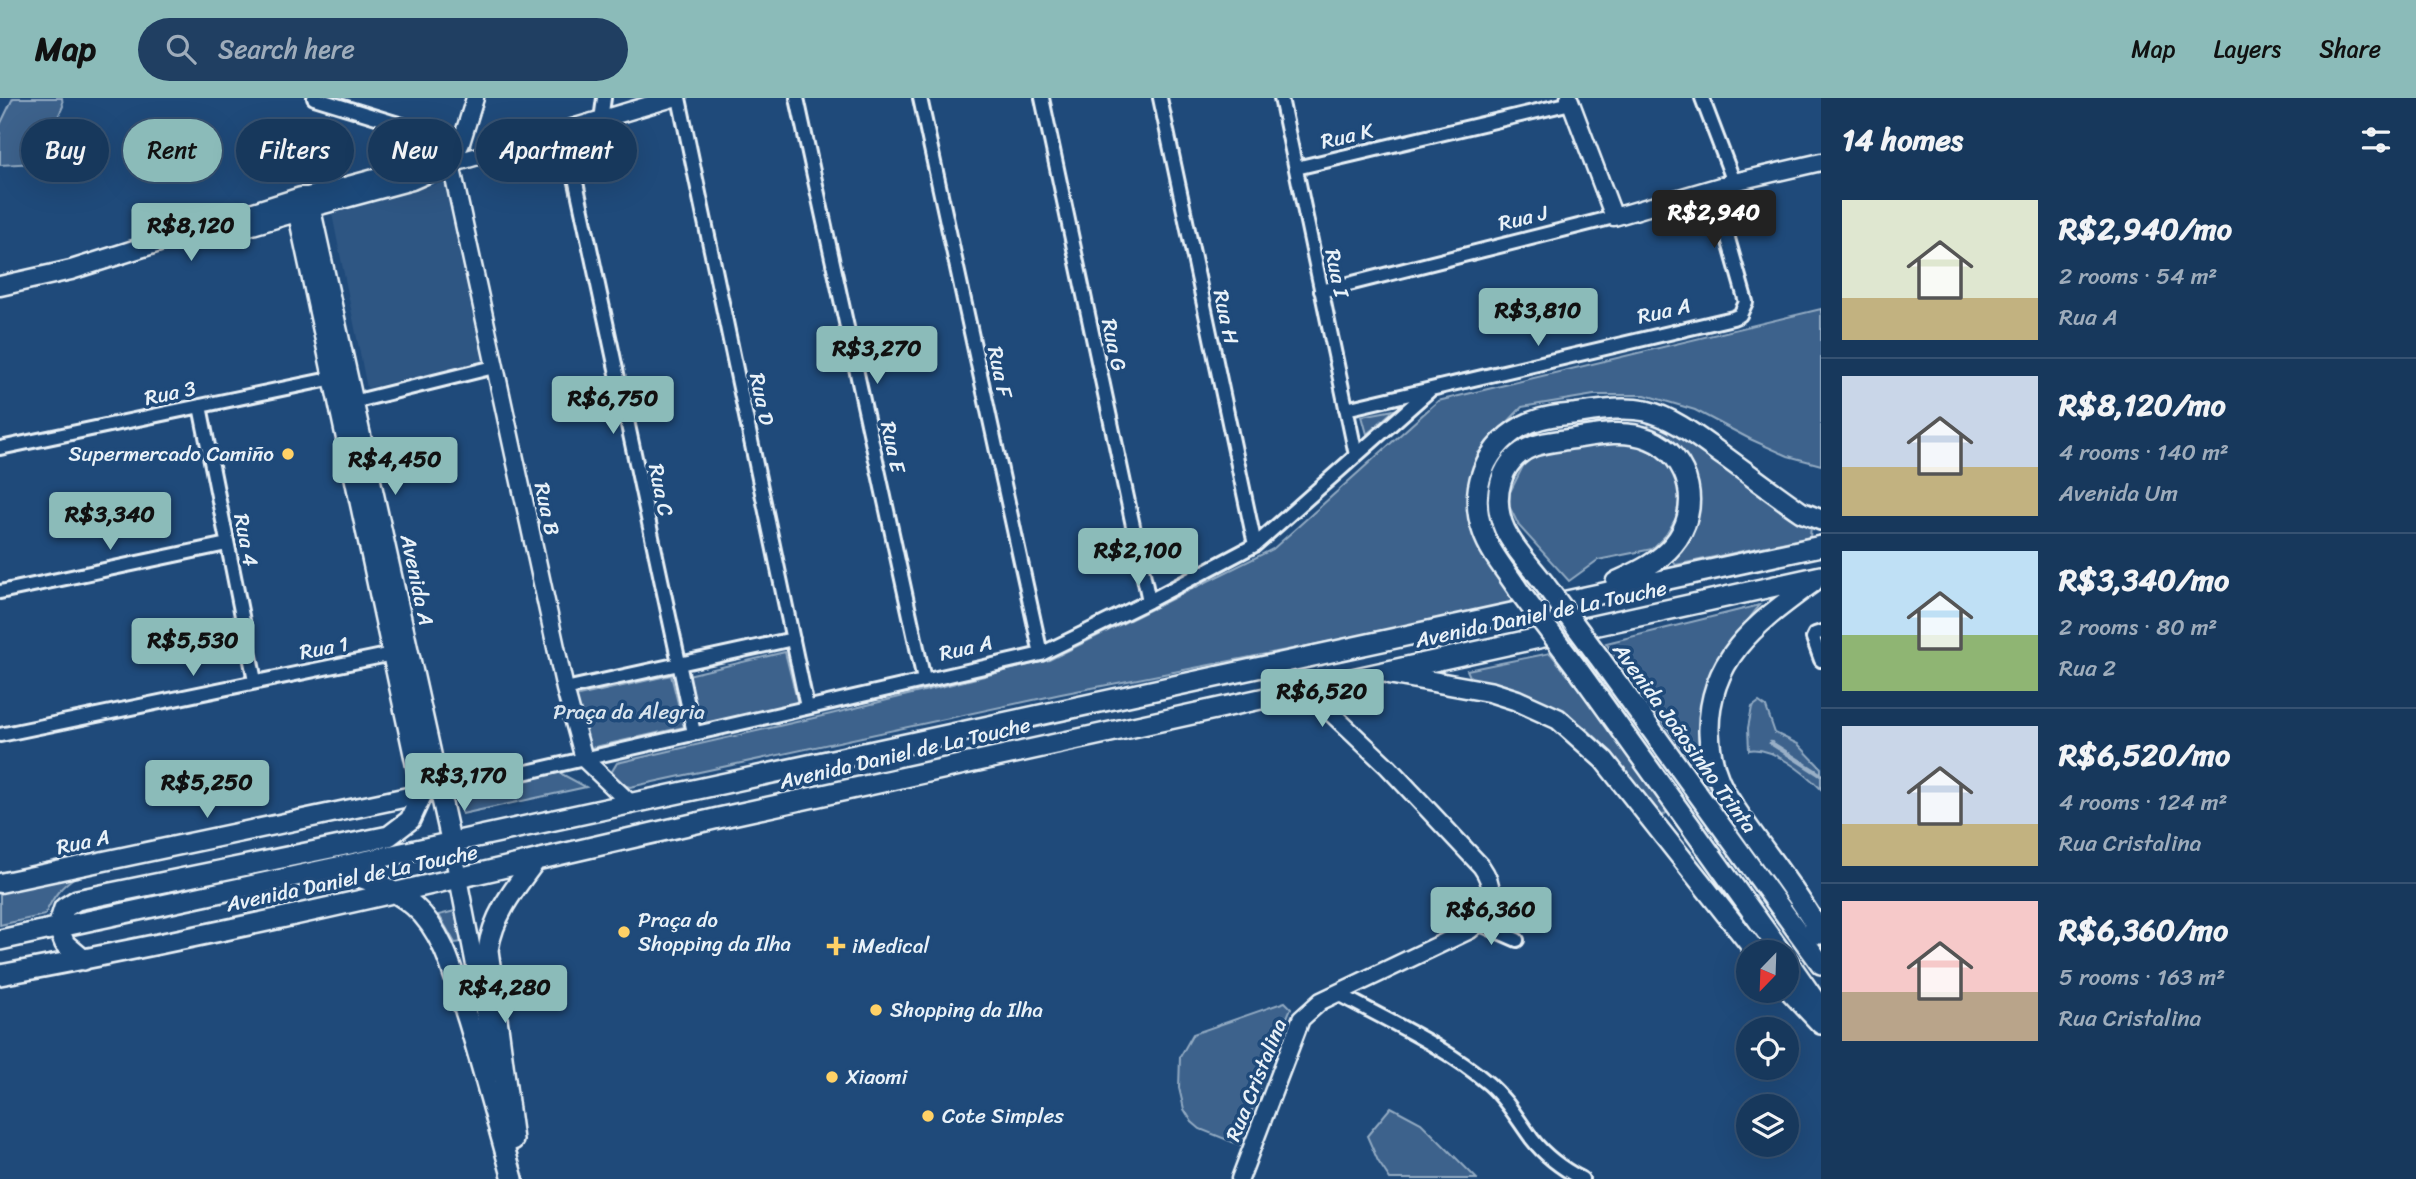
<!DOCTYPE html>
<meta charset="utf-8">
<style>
body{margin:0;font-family:Sriracha,sans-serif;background:#203f62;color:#f1f3f6;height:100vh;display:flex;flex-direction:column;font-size:26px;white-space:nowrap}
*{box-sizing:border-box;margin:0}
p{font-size:23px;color:#9eacbb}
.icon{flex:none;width:38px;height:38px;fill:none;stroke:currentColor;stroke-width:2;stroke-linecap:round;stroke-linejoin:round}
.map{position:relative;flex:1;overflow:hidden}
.drawer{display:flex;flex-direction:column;background:#17385c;width:595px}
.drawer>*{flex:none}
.guide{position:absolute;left:21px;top:21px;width:665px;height:63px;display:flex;gap:14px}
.needle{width:46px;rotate:203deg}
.tools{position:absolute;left:1736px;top:842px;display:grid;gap:14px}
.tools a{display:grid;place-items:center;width:63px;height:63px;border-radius:50%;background:#17385c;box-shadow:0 7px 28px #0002,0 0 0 2px #365272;font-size:35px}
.price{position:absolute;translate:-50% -60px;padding:0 16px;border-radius:7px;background:#8bbbb9;color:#111;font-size:23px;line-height:46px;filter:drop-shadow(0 2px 4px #0008)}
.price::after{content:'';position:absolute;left:50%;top:42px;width:21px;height:16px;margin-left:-10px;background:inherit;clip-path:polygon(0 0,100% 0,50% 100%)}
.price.active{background:#222;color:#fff}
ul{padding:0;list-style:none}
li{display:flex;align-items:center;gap:21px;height:175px;padding:0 21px}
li+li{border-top:2px solid #365272}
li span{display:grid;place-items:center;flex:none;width:196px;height:140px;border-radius:0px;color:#555}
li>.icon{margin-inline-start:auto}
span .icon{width:84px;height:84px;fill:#fffc;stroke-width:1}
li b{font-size:30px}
h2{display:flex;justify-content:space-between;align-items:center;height:84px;padding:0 21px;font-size:30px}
.pill{padding:0 24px;border-radius:32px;background:#17385c;box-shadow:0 7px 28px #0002,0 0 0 2px #365272;font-size:24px;line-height:63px}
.pill.active{background:#8bbbb9;color:#111}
header{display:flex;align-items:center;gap:42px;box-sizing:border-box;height:98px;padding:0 35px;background:#8bbbb9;color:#111}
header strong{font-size:33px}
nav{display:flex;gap:38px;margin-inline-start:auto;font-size:24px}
.search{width:490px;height:63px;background:#203f62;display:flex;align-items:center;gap:18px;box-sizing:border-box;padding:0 24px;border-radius:38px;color:#9eacbb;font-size:26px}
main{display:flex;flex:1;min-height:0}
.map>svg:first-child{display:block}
.built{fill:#2e5683}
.green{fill:#3c628c;stroke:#92aac2;stroke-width:2}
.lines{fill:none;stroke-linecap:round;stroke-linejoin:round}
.stream{stroke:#9ab0c7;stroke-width:4.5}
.minor-casing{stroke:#e8f1f8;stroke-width:18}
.tertiary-casing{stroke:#e8f1f8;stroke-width:21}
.secondary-casing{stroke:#e8f1f8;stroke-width:23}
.primary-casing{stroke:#e8f1f8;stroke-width:24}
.minor{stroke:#1f4a7a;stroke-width:12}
.tertiary{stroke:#1f4a7a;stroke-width:16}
.secondary{stroke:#1f4a7a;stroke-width:18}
.primary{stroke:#1f4a7a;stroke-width:19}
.primary-bridge-casing{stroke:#e8f1f8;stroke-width:24;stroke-linecap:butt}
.primary-bridge{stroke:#1f4a7a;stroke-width:19}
.poi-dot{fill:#ffd166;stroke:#1f4a7a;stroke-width:2.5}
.labels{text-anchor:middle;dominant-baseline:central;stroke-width:7;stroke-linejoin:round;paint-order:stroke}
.street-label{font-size:21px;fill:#e8f1f8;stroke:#1f4a7a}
.poi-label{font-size:21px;fill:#e8f1f8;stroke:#1f4a7a;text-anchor:start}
.park-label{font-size:21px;fill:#d7e3ed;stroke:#1f4a7a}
</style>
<header>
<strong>Map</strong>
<div class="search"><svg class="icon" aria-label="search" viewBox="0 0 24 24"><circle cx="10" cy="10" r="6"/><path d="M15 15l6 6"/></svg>Search here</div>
<nav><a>Map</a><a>Layers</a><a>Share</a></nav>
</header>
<main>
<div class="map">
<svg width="1821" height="1081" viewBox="0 0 1821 1081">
<rect width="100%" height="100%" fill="#1f4a7a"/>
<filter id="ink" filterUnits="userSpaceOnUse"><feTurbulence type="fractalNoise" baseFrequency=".0143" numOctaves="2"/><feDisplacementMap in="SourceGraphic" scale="14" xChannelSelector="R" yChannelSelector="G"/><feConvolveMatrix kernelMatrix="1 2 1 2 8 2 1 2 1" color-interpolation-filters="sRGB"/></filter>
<g filter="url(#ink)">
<path class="built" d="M444,84L483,264L367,290L332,116Z"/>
<path class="green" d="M13,0H62L63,8L37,65L0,67V27Z
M1821,211V367L1788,358L1750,341L1695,312L1645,297H1594L1522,309L1478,355L1469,408L1522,506L1061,596L630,689L620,686L611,675L617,665L831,616L1049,562L1273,451L1438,303Z
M1394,312L1367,336L1362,318Z
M1650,322L1683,339L1783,414L1811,428L1810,439L1676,467L1672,462C1677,455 1685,448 1689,441C1702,419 1704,382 1686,363C1675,352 1660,342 1647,332Z
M1616,343L1641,346L1657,354L1671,368L1678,382L1680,399L1676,420L1666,437L1652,451L1598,462L1569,483L1519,428L1509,408L1510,394L1523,368L1533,359L1551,353Z
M1760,507C1730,544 1692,597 1699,648C1701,663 1709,679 1713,694L1606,545Z
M785,554L798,606L701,629L688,577Z
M1550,555L1673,709L1660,720C1634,686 1603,636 1565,616C1540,603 1500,593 1472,583L1467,572Z
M671,577L684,629L586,651L574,599Z
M1759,604L1766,609L1775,635L1798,646L1821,670V691C1805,675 1772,648 1749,652L1748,630L1752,609Z
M558,674L586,689L462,716L458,696Z
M78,777C61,788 53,798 45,817L0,827V795Z
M459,812L463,844L455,845L439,817Z
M1285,904L1291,910L1273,952L1240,1047L1200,1031L1192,1024L1184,1011L1179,990L1180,959L1193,936Z
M1391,1009L1421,1025L1477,1081H1390L1378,1063L1367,1038Z"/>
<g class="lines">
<path class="stream" d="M1771,645L1821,677"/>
<defs>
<path id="minor" d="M314,0L461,45
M679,0L807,609
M797,0L924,582
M920,0L1041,556
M1042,0L1149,503
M1160,0L1255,447
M1281,0L1356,357
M1702,0L1734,84
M601,22L604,0
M565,33L694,635
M1296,70L1571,5
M1321,193L1614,119
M349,305L494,269
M200,308L255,583
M1346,311L1733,220L1740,217L1746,204L1714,91
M0,350L339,279
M0,494L227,446
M1821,534L1815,536L1813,540L1821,562
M565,591L793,541
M0,637L397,555
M440,694L1041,556L1149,503L1255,447L1429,293
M1491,802L1522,816
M1478,825L1517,842
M1337,895C1388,923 1445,948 1489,986C1507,1002 1518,1022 1532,1041C1545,1058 1563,1071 1582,1081"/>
<path id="tertiary" d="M1569,0L1614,119L1734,84L1821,64
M451,66L565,591L584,661L630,705
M451,66L461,45L475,0
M304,99L408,71L435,68
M312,110L412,83L451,66L673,0
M451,744L496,975
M1240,1081L1301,921L1321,903L1470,832C1493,814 1498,792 1481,768L1388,669L1327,611L1316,604L1289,594"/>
<path id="secondary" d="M311,112L451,744
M242,130L296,114
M0,188L71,172L301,99H306L312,105V110L307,116C300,118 295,115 294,108L298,100
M0,785L422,696L298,116"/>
<path id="primary" d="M1543,484C1531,468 1514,451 1505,432C1491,401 1499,361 1534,348C1545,344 1559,343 1571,341C1596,337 1624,331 1649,341C1692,358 1702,413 1673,447C1658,465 1637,474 1616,484
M1813,484C1759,524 1708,559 1709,634C1710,658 1717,684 1731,704C1760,749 1795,789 1821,836
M1519,493C1507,474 1490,455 1483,434C1465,386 1491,335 1540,321C1550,318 1562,317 1572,316C1596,313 1622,308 1646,313C1675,320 1700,341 1724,358C1750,377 1775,396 1801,414L1821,422
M1598,558L1821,866
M1577,570L1781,854
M1391,576L1491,594L1516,602L1558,621L1604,662L1756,854
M332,771C360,778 391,788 414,808C446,836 455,883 468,922C484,975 498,1028 513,1081
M0,842L1821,448
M84,862L65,846L58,829L64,810L77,802L389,738L410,722L422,696
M1787,862L1821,911
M0,877C246,832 489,772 732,717C1095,636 1458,557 1821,478
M1787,890L1821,926
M513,1042L488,852C493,817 515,790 535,763"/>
</defs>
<use href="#minor" class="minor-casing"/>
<use href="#tertiary" class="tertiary-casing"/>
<use href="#secondary" class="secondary-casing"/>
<use href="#primary" class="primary-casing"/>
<use href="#minor" class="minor"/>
<use href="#tertiary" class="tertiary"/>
<use href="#secondary" class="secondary"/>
<use href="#primary" class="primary"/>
<defs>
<path id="primary-bridge" d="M1543,484L1598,558
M1519,493L1577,570"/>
</defs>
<use href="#primary-bridge" class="primary-bridge-casing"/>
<use href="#primary-bridge" class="primary-bridge"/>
</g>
</g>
<g class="poi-dot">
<circle cx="288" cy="356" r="7"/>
<circle cx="624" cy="834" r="7"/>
<path d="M832.5 837.5h7v7h7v7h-7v7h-7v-7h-7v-7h7z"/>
<circle cx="876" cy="912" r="7"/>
<circle cx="832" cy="979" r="7"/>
<circle cx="928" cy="1018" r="7"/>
</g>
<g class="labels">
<g class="street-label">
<text transform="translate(1347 38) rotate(-13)">Rua K</text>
<text transform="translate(1523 120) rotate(-14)">Rua J</text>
<text transform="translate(1337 175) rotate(78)">Rua I</text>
<text transform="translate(1664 213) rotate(-13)">Rua A</text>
<text transform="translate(1226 219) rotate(78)">Rua H</text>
<text transform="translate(1114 247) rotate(78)">Rua G</text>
<text transform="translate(1000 274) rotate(78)">Rua F</text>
<text transform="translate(170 295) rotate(-12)">Rua 3</text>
<text transform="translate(762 301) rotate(78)">Rua D</text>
<text transform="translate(893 349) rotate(78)">Rua E</text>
<text transform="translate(661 392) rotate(78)">Rua C</text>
<text transform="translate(547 411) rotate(78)">Rua B</text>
<text transform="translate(246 442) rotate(79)">Rua 4</text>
<text transform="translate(417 482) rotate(78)">Avenida A</text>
<text transform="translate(1541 516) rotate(-12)">Avenida Daniel de La Touche</text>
<text transform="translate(324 550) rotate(-11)">Rua 1</text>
<text transform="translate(966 550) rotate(-13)">Rua A</text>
<text transform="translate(1685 640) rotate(54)">Avenida Joãosinho Trinta</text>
<text transform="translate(905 655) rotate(-13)">Avenida Daniel de La Touche</text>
<text transform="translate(83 744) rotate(-12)">Rua A</text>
<text transform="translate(352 780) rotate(-12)">Avenida Daniel de La Touche</text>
<text transform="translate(1256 982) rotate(-68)">Rua Cristalina</text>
</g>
<g class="poi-label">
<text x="274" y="356" text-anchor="end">Supermercado Camiño</text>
<text x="638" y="822">Praça do<tspan x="638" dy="24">Shopping da Ilha</tspan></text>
<text x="852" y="848">iMedical</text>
<text x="890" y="912">Shopping da Ilha</text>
<text x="846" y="979">Xiaomi</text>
<text x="942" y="1018">Cote Simples</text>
</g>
<g class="park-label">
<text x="629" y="614">Praça da Alegria</text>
</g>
</g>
</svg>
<div class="tools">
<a><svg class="needle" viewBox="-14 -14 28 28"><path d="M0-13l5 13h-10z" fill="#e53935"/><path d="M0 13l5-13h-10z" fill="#9eacbb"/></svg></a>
<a><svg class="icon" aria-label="locate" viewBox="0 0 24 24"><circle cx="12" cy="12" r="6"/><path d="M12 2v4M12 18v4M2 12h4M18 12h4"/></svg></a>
<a><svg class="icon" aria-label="layers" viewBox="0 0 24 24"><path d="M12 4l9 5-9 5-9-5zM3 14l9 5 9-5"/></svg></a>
</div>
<b class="price active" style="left:1714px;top:152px">R$2,940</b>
<b class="price" style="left:191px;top:165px">R$8,120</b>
<b class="price" style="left:1538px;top:250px">R$3,810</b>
<b class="price" style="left:877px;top:288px">R$3,270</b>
<b class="price" style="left:613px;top:338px">R$6,750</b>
<b class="price" style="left:395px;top:399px">R$4,450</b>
<b class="price" style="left:110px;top:454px">R$3,340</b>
<b class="price" style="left:1138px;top:490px">R$2,100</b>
<b class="price" style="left:193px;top:580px">R$5,530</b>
<b class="price" style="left:1322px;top:631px">R$6,520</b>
<b class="price" style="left:464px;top:715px">R$3,170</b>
<b class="price" style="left:207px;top:722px">R$5,250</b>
<b class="price" style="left:1491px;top:849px">R$6,360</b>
<b class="price" style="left:505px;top:927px">R$4,280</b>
<div class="guide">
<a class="pill">Buy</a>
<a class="pill active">Rent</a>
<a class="pill">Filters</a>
<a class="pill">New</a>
<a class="pill">Apartment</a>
</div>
</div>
<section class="drawer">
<h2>14 homes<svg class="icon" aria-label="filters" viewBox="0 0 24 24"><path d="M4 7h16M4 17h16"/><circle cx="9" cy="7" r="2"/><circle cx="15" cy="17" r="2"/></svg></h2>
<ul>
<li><span style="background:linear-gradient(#dfe7d0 70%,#c2b280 0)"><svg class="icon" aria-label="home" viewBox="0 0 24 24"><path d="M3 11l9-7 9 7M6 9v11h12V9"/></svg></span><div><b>R$2,940/mo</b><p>2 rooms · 54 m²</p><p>Rua A</p></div></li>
<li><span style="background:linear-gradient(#c9d6e8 65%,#c2b280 0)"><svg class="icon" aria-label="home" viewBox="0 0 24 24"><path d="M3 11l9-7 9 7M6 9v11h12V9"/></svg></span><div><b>R$8,120/mo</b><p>4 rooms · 140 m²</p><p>Avenida Um</p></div></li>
<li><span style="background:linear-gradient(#bfe0f5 60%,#8fb573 0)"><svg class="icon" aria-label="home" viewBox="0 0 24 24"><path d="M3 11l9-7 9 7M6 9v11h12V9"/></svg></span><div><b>R$3,340/mo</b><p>2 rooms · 80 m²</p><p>Rua 2</p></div></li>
<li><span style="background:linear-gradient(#c9d6e8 70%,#c2b280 0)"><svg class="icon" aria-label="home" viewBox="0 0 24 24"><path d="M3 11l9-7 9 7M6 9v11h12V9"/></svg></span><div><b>R$6,520/mo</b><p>4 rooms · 124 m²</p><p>Rua Cristalina</p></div></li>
<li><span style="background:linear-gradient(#f6c9c9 65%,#b9a48a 0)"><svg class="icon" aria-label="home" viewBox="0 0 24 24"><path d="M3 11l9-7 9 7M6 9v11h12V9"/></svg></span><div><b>R$6,360/mo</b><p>5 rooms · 163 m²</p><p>Rua Cristalina</p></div></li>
</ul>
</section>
</main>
